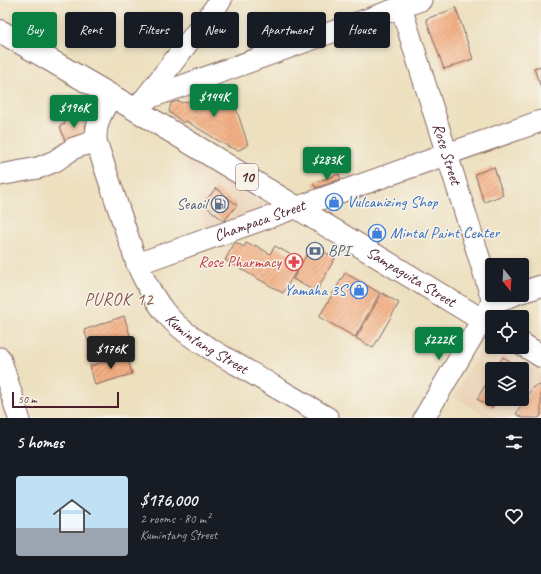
<!DOCTYPE html>
<meta charset="utf-8">
<style>
body{margin:0;font-family:Caveat,sans-serif;background:#20242c;color:#f1f3f6;height:100vh;display:flex;flex-direction:column;font-size:15px;white-space:nowrap}
*{box-sizing:border-box;margin:0}
p{font-size:13px;color:#9ea1a6}
.icon{flex:none;width:22px;height:22px;fill:none;stroke:currentColor;stroke-width:2;stroke-linecap:round;stroke-linejoin:round}
.map{position:relative;height:418px;overflow:hidden}
.drawer{display:flex;flex-direction:column;background:#171b24;flex:1}
.drawer>*{flex:none}
.guide{position:absolute;left:12px;top:12px;width:517px;height:36px;display:flex;gap:8px}
.needle{width:26px;rotate:162deg}
.tools{position:absolute;left:485px;top:258px;display:grid;gap:8px}
.tools a{display:grid;place-items:center;width:44px;height:44px;border-radius:4px;background:#171b24;box-shadow:0 2px 6px #0003;font-size:20px}
.scale{position:absolute;left:12px;bottom:10px;width:107px;box-sizing:border-box;padding-left:4px;border:2px solid #4a1f2b;border-top:0;font-size:11px;line-height:14px;white-space:nowrap;color:#4a1f2b;-webkit-text-stroke:3px #f7f3e8;paint-order:stroke}
.price{position:absolute;translate:-50% -34px;padding:0 9px;border-radius:4px;background:#0b8043;color:#fff;font-size:13px;line-height:26px;filter:drop-shadow(0 1px 2px #0008)}
.price::after{content:'';position:absolute;left:50%;top:24px;width:12px;height:9px;margin-left:-6px;background:inherit;clip-path:polygon(0 0,100% 0,50% 100%)}
.price.on{background:#222;color:#fff}
ul{padding:0;list-style:none}
li{display:flex;align-items:center;gap:12px;height:100px;padding:0 16px}
li+li{border-top:1px solid #363941}
li span{display:grid;place-items:center;flex:none;width:112px;height:80px;border-radius:4px;color:#555}
li>.icon{margin-inline-start:auto}
span .icon{width:48px;height:48px;fill:#fffc;stroke-width:1}
li b{font-size:17px}
h2{display:flex;justify-content:space-between;align-items:center;height:48px;padding:0 16px;font-size:17px}
.tag{padding:0 14px;border-radius:4px;background:#171b24;box-shadow:0 2px 6px #0003;font-size:14px;line-height:36px}
.tag.on{background:#0b8043;color:#fff}
.map>svg:first-child{display:block}
.built{fill:#ead3b8;fill-rule:evenodd}
.building{fill:url(#building-hatch)}
.lines{fill:none;stroke-linecap:round;stroke-linejoin:round}
.minor-casing{stroke:#83635f;stroke-width:23}
.highway-casing{stroke:#83635f;stroke-width:24}
.minor{stroke:#fff;stroke-width:21}
.highway{stroke:#fff;stroke-width:22}
.labels{text-anchor:middle;dominant-baseline:central;stroke-width:3;stroke-linejoin:round;paint-order:stroke}
.shield{fill:#f7f3e8;stroke:#7e5f64;stroke-width:1}
.shield-label{font-size:15px;font-weight:bold;fill:#4a1f2b}
.street-label{font-size:16px;fill:#4a1f2b;stroke:#f7f3e8}
.shop-label{font-size:16px;fill:#366cbe;stroke:#f7f3e8;text-anchor:start}
.service-label{font-size:16px;fill:#4e5e75;stroke:#f7f3e8;text-anchor:end}
.health-label{font-size:16px;fill:#be3a42;stroke:#f7f3e8;text-anchor:end}
.neighbourhood-label{font-size:17px;letter-spacing:1px;fill:#86524a;stroke:#f7f3e8}
</style>
<div class="map">
<svg width="541" height="418" viewBox="0 0 541 418">
<defs>
<pattern id="building-hatch" width="6" height="6" patternUnits="userSpaceOnUse"><rect width="6" height="6" fill="#f4b185"/><path d="M-1 1l2-2M0 6l6-6M5 7l2-2" fill="none" stroke="#c88f6d"/></pattern>
</defs>
<rect width="100%" height="100%" fill="#f7f3e8"/>
<filter id="ink" filterUnits="userSpaceOnUse"><feTurbulence type="fractalNoise" baseFrequency=".025" numOctaves="2"/><feDisplacementMap in="SourceGraphic" scale="8" xChannelSelector="R" yChannelSelector="G"/><feConvolveMatrix kernelMatrix="1 2 1 2 8 2 1 2 1" color-interpolation-filters="sRGB"/></filter>
<filter id="wash" filterUnits="userSpaceOnUse"><feTurbulence type="fractalNoise" baseFrequency=".012" numOctaves="4" result="noise"/><feDisplacementMap in="SourceGraphic" scale="16" xChannelSelector="R" yChannelSelector="G"/><feGaussianBlur stdDeviation="0.9" result="paint"/><feColorMatrix in="noise" values="0 0 0 0 0 0 0 0 0 0 0 0 0 0 0 0 0 1.4 0 .05"/><feComposite in="paint" operator="in"/></filter>
<g filter="url(#wash)">
<rect width="100%" height="100%" fill="#ede0bf"/>
<path class="built" d="M185,157L271,209L206,231Z
M487,340L492,343V347H498L541,373V418H489L453,396ZM492,369H522V399H492Z"/>
<g id="blocks">
<path class="building" d="M456,8L473,59L444,69L426,19Z
M541,66V88L534,68Z
M230,89L248,145L239,150L229,147L186,121L184,123L169,112L171,103L179,101L182,103L192,100L193,102Z
M81,113L89,137L66,144L60,126L65,124L63,120Z
M494,167L503,195L484,202L475,174Z
M339,174L341,179L316,188L313,183Z
M216,188L237,205L224,221L203,204Z
M235,242L244,247L246,243L254,247L255,245L270,254L275,246L302,261L283,293L225,260Z
M312,245L335,258L316,292L293,279Z
M345,273L380,293L355,337L319,317Z
M382,293L399,303L373,348L356,338Z
M124,316L131,338L92,352L84,330Z
M127,355L132,374L95,385L90,366Z
M503,357L518,366L516,369H495Z
M492,374V399H498L492,408L477,399Z
M541,385V415L539,418H523L516,414L533,387Z"/>
</g>
</g>
<g filter="url(#ink)">
<use href="#blocks" fill-opacity="0" stroke="#83635f" stroke-width="1"/>
<g class="lines">
<defs>
<g id="minor">
<path id="s1" d="M401,7L493,302"/>
<path id="s2" d="M112,96C102,111 95,123 96,141L137,264C145,282 155,301 168,316C187,337 214,351 238,365C268,383 298,400 328,418"/>
<path d="M143,100L421,0"/>
<path d="M143,101L221,0"/>
<path d="M0,175L38,168L55,161L74,148L96,141"/>
<path id="s3" d="M137,264L541,121"/>
<path d="M522,292L541,286"/>
<path d="M493,302L514,295"/>
<path d="M0,358L19,418"/>
<path d="M424,418L491,305"/>
</g>
<g id="highway">
<path id="s4" d="M0,31L136,110L492,326"/>
<path d="M522,344L541,356"/>
</g>
</defs>
<use href="#minor" class="minor-casing"/>
<use href="#highway" class="highway-casing"/>
<use href="#minor" class="minor"/>
<use href="#highway" class="highway"/>
</g>
</g>
<defs>
<symbol id="shop-ring" viewBox="-11 -11 22 22"><circle r="9.5" fill="#f7f3e8" stroke="#3f7fe0" stroke-width="1.5"/><path d="M-5-2.5h2.3a2.7 3.5 0 0 1 5.4 0H5L5.5 6h-11ZM-1.5-2.5h3a1.5 2.3 0 0 0-3 0Z" fill="#3f7fe0"/></symbol>
<symbol id="fuel-ring" viewBox="-11 -11 22 22"><circle r="9.5" fill="#f7f3e8" stroke="#5c6f8a" stroke-width="1.5"/><path d="M-5.5-6h7V0h2V4h1.3V-2.5L3-4.5l.8-.8L6-3V5H2.5V1h-1V6h-7ZM-4.2-4.7v3.2H.2V-4.7Z" fill="#5c6f8a"/></symbol>
<symbol id="bank-ring" viewBox="-11 -11 22 22"><circle r="9.5" fill="#f7f3e8" stroke="#5c6f8a" stroke-width="1.5"/><path d="M-6-4H6V4H-6ZM0-2.3a2.3 2.3 0 1 0 0 4.6a2.3 2.3 0 1 0 0-4.6Z" fill="#5c6f8a"/></symbol>
<symbol id="pharmacy-ring" viewBox="-11 -11 22 22"><circle r="9.5" fill="#f7f3e8" stroke="#e0444e" stroke-width="1.5"/><path d="M-2-6h4v4h4v4h-4v4h-4v-4h-4v-4h4Z" fill="#e0444e"/></symbol>
</defs>
<g fill-rule="evenodd">
<use href="#shop-ring" x="324" y="192" width="20" height="20"/>
<use href="#fuel-ring" x="210" y="194" width="20" height="20"/>
<use href="#shop-ring" x="367" y="223" width="20" height="20"/>
<use href="#bank-ring" x="305" y="241" width="20" height="20"/>
<use href="#pharmacy-ring" x="284" y="252" width="20" height="20"/>
<use href="#shop-ring" x="349" y="280" width="20" height="20"/>
</g>
<g class="labels">
<rect class="shield" x="236" y="164" width="22" height="26" rx="3"/>
<g class="shield-label">
<text x="247" y="177">10</text>
</g>
<g class="street-label">
<text stroke="none"><textPath href="#s1" startOffset="154">Rose Street</textPath></text>
<text stroke="none"><textPath href="#s3" startOffset="130">Champaca Street</textPath></text>
<text stroke="none"><textPath href="#s4" startOffset="479">Sampaguita Street</textPath></text>
<text stroke="none"><textPath href="#s2" startOffset="287">Kumintang Street</textPath></text>
</g>
<g class="shop-label">
<text x="347" y="202">Vulcanizing Shop</text>
<text x="390" y="233">Mintal Paint Center</text>
<text x="346" y="290" text-anchor="end">Yamaha 3S</text>
</g>
<g class="service-label">
<text x="207" y="204">Seaoil</text>
<text x="328" y="251" text-anchor="start">BPI</text>
</g>
<g class="health-label">
<text x="281" y="262">Rose Pharmacy</text>
</g>
<g class="neighbourhood-label">
<text x="119" y="299">PUROK 12</text>
</g>
</g>
</svg>
<div class="tools">
<a><svg class="needle" viewBox="-14 -14 28 28"><path d="M0-13l5 13h-10z" fill="#e53935"/><path d="M0 13l5-13h-10z" fill="#9ea1a6"/></svg></a>
<a><svg class="icon" aria-label="locate" viewBox="0 0 24 24"><circle cx="12" cy="12" r="6"/><path d="M12 2v4M12 18v4M2 12h4M18 12h4"/></svg></a>
<a><svg class="icon" aria-label="layers" viewBox="0 0 24 24"><path d="M12 4l9 5-9 5-9-5zM3 14l9 5 9-5"/></svg></a>
</div>
<div class="scale">50 m</div>
<b class="price" style="left:214px;top:118px">$144K</b>
<b class="price" style="left:74px;top:129px">$196K</b>
<b class="price" style="left:327px;top:181px">$283K</b>
<b class="price" style="left:439px;top:361px">$222K</b>
<b class="price on" style="left:111px;top:370px">$176K</b>
<div class="guide">
<a class="tag on">Buy</a>
<a class="tag">Rent</a>
<a class="tag">Filters</a>
<a class="tag">New</a>
<a class="tag">Apartment</a>
<a class="tag">House</a>
</div>
</div>
<section class="drawer">
<h2>5 homes<svg class="icon" aria-label="filters" viewBox="0 0 24 24"><path d="M4 7h16M4 17h16"/><circle cx="9" cy="7" r="2"/><circle cx="15" cy="17" r="2"/></svg></h2>
<ul>
<li><span style="background:linear-gradient(#bfe0f5 65%,#9aa5b1 0)"><svg class="icon" aria-label="home" viewBox="0 0 24 24"><path d="M3 11l9-7 9 7M6 9v11h12V9"/></svg></span><div><b>$176,000</b><p>2 rooms · 80 m²</p><p>Kumintang Street</p></div><svg class="icon" aria-label="heart" viewBox="0 0 24 24"><path d="M12 20l-8-8c-3-5 5-10 8-4 3-6 11-1 8 4z"/></svg></li>
</ul>
</section>
